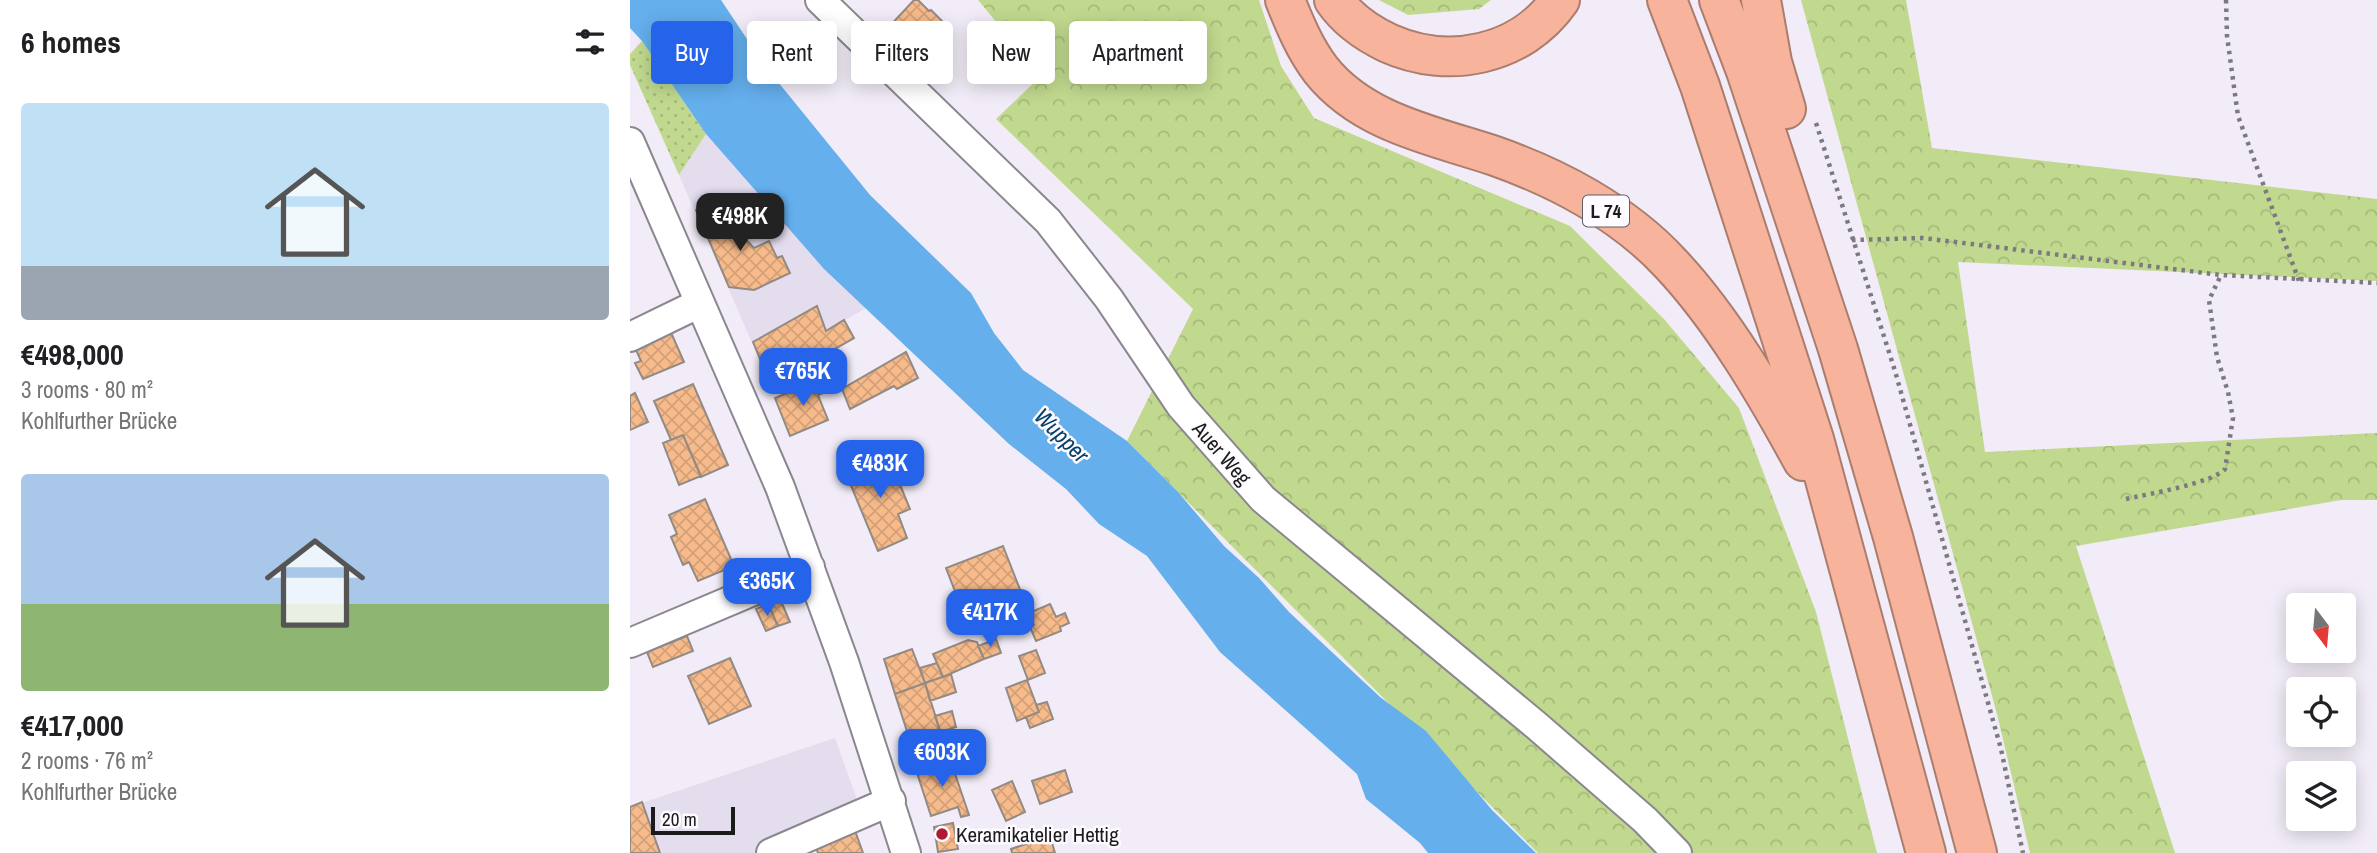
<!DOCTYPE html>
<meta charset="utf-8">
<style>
body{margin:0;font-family:"Archivo Narrow",sans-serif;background:#f6f6f6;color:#202124;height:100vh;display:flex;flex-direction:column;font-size:26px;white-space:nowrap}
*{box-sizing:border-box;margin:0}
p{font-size:23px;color:#757577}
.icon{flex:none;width:38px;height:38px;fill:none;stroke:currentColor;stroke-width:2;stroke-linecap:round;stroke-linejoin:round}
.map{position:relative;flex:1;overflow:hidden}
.side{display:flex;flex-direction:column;background:#fff;width:630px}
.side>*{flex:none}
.banner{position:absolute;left:21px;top:21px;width:665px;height:63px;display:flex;gap:14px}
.needle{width:46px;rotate:164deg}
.buttons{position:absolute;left:1656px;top:593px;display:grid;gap:14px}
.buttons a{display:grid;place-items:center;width:70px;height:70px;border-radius:7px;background:#fff;box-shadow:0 4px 18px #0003;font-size:35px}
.scale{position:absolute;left:21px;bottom:18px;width:84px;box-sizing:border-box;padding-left:7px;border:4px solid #1b1a1d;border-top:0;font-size:19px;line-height:24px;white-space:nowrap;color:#1b1a1d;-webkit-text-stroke:5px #fdfbff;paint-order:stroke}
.price{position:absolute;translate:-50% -60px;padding:0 16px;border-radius:14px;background:#2563eb;color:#fff;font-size:23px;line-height:46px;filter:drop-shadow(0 2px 4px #0008)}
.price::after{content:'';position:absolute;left:50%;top:42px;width:21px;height:16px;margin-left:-10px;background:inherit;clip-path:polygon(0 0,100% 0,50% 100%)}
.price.on{background:#222;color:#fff}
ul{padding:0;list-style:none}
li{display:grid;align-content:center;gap:14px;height:371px;padding:0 21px}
li span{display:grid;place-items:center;height:217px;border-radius:7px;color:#555}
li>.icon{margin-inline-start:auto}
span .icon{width:126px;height:126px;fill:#fffc;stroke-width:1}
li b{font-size:30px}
h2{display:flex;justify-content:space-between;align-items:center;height:84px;padding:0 21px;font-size:30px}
.pill{padding:0 24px;border-radius:7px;background:#fff;box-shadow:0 4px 18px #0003;font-size:24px;line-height:63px}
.pill.on{background:#2563eb;color:#fff}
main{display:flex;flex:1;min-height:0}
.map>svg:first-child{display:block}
.built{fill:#e4ddee}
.grass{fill:url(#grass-dots)}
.forest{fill:url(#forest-crowns)}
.water{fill:#65afed}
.building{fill:url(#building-cross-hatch);stroke:#938a84;stroke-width:2}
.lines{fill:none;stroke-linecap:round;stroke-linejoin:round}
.minor-casing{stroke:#8b8790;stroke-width:32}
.highway-casing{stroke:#aa7d6f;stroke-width:42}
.path{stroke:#7c7a80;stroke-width:4.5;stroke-dasharray:3.5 5;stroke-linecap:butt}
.minor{stroke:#fff;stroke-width:28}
.highway{stroke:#f7b39b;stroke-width:38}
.poi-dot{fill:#ae1a34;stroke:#fdfbff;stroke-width:2.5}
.labels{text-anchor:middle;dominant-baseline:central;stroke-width:5;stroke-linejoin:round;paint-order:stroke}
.shield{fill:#fdfbff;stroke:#5f5e61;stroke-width:2}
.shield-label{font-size:19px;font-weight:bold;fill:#1b1a1d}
.street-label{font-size:21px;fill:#1b1a1d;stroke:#fdfbff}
.poi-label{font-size:21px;fill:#1b1a1d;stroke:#fdfbff;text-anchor:start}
.water-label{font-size:23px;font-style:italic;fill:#064169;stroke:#fdfbff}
</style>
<main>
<section class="side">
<h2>6 homes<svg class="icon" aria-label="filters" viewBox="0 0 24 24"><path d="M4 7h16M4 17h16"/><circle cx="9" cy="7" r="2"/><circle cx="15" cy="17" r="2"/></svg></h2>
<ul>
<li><span style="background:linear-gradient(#bfe0f5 75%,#9aa5b1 0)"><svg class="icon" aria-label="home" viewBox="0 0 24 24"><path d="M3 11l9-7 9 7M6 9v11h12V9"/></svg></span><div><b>€498,000</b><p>3 rooms · 80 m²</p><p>Kohlfurther Brücke</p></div></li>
<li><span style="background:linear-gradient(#a9c7e8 60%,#8fb573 0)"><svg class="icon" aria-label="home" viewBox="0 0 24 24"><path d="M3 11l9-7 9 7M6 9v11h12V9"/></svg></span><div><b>€417,000</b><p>2 rooms · 76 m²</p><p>Kohlfurther Brücke</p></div></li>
</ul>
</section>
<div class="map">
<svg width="1747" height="853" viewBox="0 0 1747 853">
<defs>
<pattern id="grass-dots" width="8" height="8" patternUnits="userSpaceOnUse" patternTransform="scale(1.75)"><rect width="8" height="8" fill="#c1d98e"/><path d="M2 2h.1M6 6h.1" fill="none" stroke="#a5ba7a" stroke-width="1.8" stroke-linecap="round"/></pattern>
<pattern id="forest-crowns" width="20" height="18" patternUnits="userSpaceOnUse" patternTransform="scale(1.75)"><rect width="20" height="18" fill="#c1d98e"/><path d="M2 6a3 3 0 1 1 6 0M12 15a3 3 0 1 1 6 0" fill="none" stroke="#a5ba7a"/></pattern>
<pattern id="building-cross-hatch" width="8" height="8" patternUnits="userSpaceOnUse" patternTransform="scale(1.75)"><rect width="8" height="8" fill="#f7bb8b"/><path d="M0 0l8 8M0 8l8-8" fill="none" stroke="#d3a078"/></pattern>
</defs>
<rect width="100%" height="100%" fill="#f1ecf7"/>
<path class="built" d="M76,134L194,269L236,308L133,368L49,175Z
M205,738L235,822L162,853H0V807Z"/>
<path class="grass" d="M12,41L76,134L49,175L0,65V54Z"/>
<path class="forest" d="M348,0H629L651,66L684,118L940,226L1034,319L1109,408L1186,612L1247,853H908L497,441L563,309L366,119L411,76Z
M749,0H861L849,9L778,15Z
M1171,0H1276L1302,148L1747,199V281L1328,262L1355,452L1747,433V500H1711L1446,546L1545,853H1400L1367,714Z"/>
<path class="water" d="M0,0H91L135,66L240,195L341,293L364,333L393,370L497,441L548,492L594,546L629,578L659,612L750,697L796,731L862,810L906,853H798L790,843L736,799L727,774L590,652L517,556L469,524L436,489L379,444L194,269L76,134L12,41L0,28Z"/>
<path class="building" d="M284,0H288L299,11L301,10L313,22L308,27L316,36L290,63L265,41L256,30Z
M81,203L124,248L139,241L147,258L152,256L160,273L124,290L99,287L66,210Z
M187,306L196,331L214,320L224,338L173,367L163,350L159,352L167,371L140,383L123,342Z
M39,328L54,362L13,379L5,363L11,361L3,343Z
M276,352L288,378L267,389L264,386L220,409L212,389Z
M191,379L196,392L188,395L198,420L160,436L145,398Z
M63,384L98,465L71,477L53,435L41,440L24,401Z
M5,393L18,422L0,430V396Z
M53,435L71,476L49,485L33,443Z
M257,453L280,509L268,514L277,538L248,551L215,471Z
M75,499L104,566L68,581L59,562L53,565L41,537L47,534L39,515Z
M373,546L398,610L345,631L340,630L316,568Z
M150,599L160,622L148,626L138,604Z
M138,604L148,626L136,631L126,609Z
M420,604L426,617L435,613L439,623L430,627L431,631L406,641L400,627L404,625L399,613Z
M57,636L63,651L23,667L17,652Z
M366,639L371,653L354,659L348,646Z
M338,640L347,642L354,659L313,677L303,654Z
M282,649L295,683L265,694L254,659Z
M406,650L415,673L398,680L389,656Z
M100,658L121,706L79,724L58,676Z
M307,663L313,677L295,683L290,668Z
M321,674L326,692L300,701L295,683Z
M397,680L409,712L387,721L376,688Z
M295,683L313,740L283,750L265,694Z
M417,702L423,719L400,728L396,717L409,712L406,705Z
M322,711L326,727L310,732L305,716Z
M320,759L339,815L331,817L328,807L301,816L286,770Z
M435,770L442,792L410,804L402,781Z
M382,781L395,812L376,821L362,790Z
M12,802L30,853H0V807Z
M323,823L328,849L308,852L304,827Z
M224,828L233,853H188L184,842Z
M420,836L425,853H382L381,849Z"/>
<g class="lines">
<defs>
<path id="minor" d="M190,0L418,221L479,299L551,406L633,499L907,726L1015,820L1047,853
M0,142L150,487L214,662L276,853
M0,337L70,303
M0,643L180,567
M141,853L261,801"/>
<path id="highway" d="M655,0C665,25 675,49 691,70C733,123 805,136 865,156C896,167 928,181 957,198C986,215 1017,238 1040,263C1092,318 1137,395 1173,461
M704,0C717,19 737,33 758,43C818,70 891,56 930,0
M1037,0L1070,86L1184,439L1296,853
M1089,0L1116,71L1208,349L1263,537L1347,853
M1131,0L1142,62L1156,109"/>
</defs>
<use href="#minor" class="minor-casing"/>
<use href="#highway" class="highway-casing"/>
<path class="path" d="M1596,0L1597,36L1608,116L1669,281
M1186,123L1265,371L1371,749L1393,853
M1222,240L1293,238L1591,275L1747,283
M1496,499C1518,494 1583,483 1595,469L1603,418L1598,392L1587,357L1579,300L1591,275"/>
<use href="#minor" class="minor"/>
<use href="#highway" class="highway"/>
</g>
<circle class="poi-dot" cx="312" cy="834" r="7"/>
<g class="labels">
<rect class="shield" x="953" y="195.5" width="46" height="31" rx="5"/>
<g class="shield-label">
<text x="976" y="211">L 74</text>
</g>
<g class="street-label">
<text transform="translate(592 453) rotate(49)">Auer Weg</text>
</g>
<g class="poi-label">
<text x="326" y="834">Keramikatelier Hettig</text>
</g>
<g class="water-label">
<text transform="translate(432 435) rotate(45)">Wupper</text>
</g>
</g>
</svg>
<div class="buttons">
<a><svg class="needle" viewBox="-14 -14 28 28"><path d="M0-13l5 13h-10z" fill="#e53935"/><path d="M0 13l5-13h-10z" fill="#757577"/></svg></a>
<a><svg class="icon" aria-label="locate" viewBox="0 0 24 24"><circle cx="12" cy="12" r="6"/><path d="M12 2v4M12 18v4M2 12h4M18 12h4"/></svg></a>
<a><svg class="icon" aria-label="layers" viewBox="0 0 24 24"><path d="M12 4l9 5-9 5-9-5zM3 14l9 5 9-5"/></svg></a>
</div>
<div class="scale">20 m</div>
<b class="price on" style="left:110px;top:253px">€498K</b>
<b class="price" style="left:173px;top:408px">€765K</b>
<b class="price" style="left:250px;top:500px">€483K</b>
<b class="price" style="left:137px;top:618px">€365K</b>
<b class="price" style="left:360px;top:649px">€417K</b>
<b class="price" style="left:312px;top:789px">€603K</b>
<div class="banner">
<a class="pill on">Buy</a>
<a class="pill">Rent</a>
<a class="pill">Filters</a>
<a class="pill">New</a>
<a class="pill">Apartment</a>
</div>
</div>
</main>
